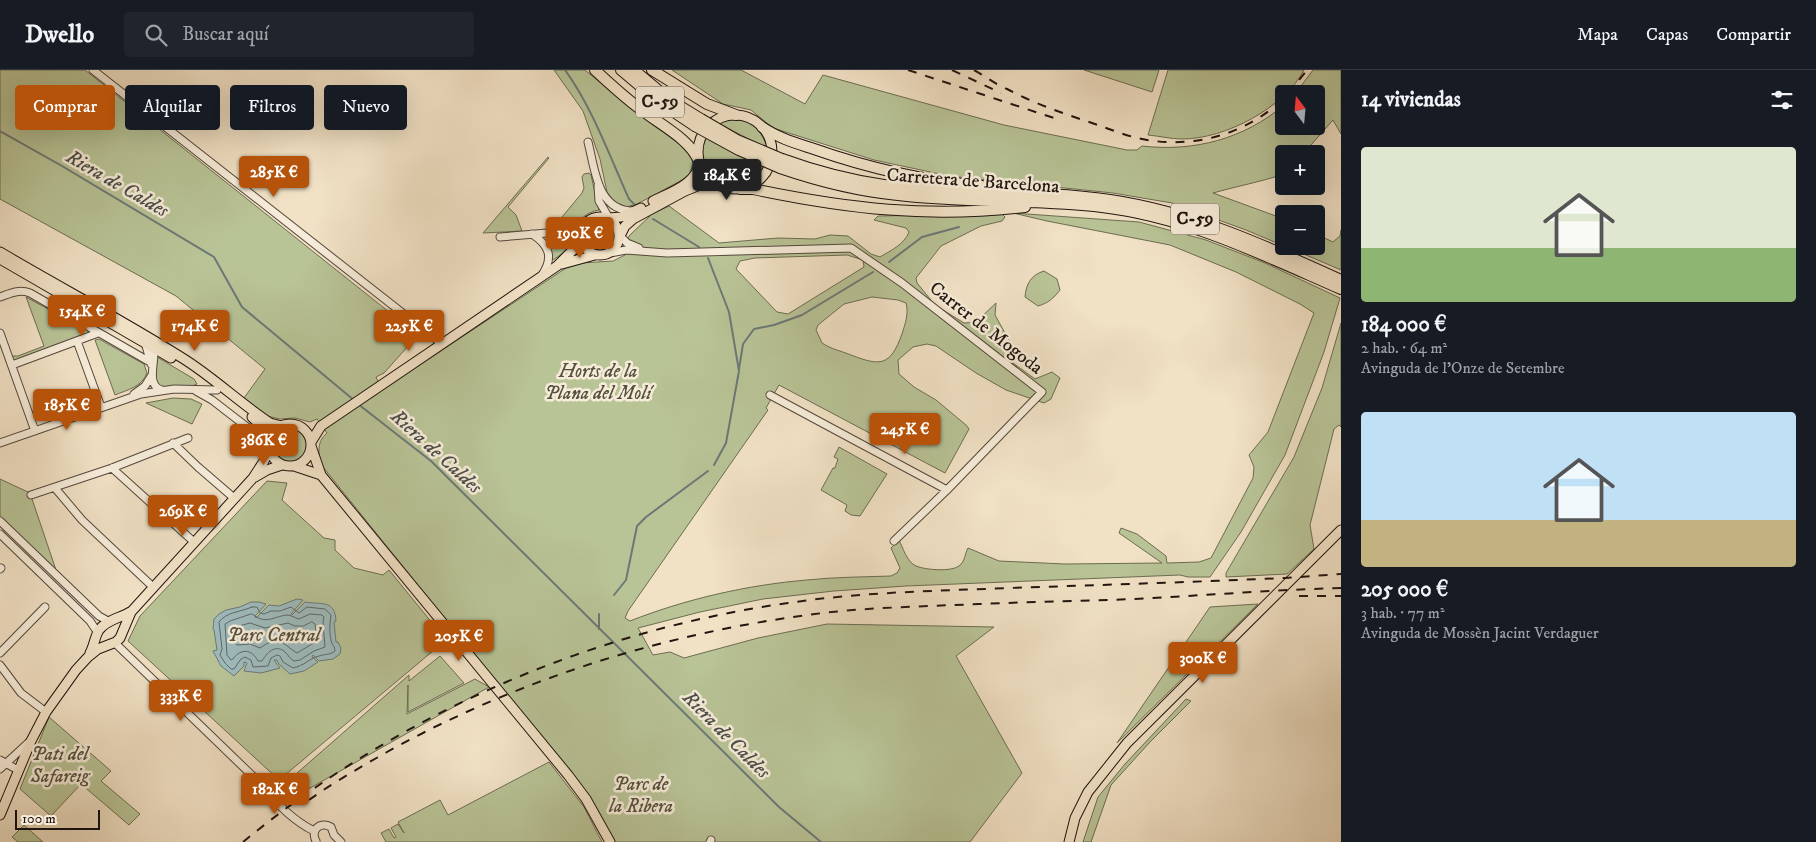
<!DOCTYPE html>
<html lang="es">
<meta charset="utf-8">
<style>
body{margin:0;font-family:"IM FELL DW Pica",serif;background:#20242c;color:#f1f3f6;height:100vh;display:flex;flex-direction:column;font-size:19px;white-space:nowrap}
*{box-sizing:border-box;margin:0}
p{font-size:16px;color:#9ea1a6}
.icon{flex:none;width:28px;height:28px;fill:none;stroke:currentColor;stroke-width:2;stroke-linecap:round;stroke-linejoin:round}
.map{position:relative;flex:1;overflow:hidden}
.panel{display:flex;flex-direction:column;background:#171b24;width:475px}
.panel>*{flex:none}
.top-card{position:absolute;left:15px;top:15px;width:475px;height:45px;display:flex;gap:10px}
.needle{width:32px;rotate:344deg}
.fabs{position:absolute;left:1275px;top:15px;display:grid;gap:10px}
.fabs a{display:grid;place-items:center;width:50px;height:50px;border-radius:5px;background:#171b24;box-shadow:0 5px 20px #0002;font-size:25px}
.scale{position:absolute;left:15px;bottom:12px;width:85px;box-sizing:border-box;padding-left:5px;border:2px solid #1f140e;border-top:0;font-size:14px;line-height:18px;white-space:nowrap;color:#1f140e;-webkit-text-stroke:4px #f6ecd9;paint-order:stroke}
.price{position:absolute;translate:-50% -42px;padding:0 11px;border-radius:5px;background:#b45309;color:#fff;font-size:16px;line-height:32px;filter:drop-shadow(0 1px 2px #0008)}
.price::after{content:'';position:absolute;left:50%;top:30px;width:15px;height:11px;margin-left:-8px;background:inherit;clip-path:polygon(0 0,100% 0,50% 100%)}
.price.selected{background:#222;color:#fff}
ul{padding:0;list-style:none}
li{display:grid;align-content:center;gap:10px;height:265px;padding:0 20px}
li span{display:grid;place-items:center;height:155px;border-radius:5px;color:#555}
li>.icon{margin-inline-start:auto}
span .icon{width:90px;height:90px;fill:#fffc;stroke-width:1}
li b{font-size:21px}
h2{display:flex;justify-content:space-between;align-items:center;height:60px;padding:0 20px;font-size:21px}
.tag{padding:0 18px;border-radius:5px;background:#171b24;box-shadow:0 5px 20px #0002;font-size:18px;line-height:45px}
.tag.selected{background:#b45309;color:#fff}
header{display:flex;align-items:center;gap:30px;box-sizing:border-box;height:70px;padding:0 25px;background:#171b24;border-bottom:1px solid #363941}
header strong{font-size:24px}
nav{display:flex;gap:28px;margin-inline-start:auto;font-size:18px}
.search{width:350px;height:45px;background:#20242c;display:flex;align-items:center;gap:12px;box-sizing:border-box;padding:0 18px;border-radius:5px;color:#9ea1a6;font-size:19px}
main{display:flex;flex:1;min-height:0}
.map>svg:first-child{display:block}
.green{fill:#b8c396;stroke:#6c6c52;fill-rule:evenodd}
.water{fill:#9ebbbd;stroke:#6b7877}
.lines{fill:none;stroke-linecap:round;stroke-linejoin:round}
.shore{stroke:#5e6866;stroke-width:1}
.stream{stroke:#6b7877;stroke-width:2}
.minor-casing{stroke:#54473c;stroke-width:9}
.major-casing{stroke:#1f140e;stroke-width:11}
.highway-casing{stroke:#1f140e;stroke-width:12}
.minor{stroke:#f6ecd9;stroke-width:7}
.major{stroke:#f1e1c5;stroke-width:9}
.highway{stroke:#f1e1c5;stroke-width:10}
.rail{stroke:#1f140e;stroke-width:2;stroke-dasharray:9 9;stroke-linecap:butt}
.highway-bridge-casing{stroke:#1f140e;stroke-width:12;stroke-linecap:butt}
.highway-bridge{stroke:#f1e1c5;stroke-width:10}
.labels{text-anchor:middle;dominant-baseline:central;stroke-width:5;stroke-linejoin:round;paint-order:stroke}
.shield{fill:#f6ecd9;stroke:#60554b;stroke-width:1}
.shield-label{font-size:18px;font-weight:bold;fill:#1f140e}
.street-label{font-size:19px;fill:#1f140e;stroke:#f6ecd9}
.park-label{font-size:19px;font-style:italic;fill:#55513e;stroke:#f6ecd9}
.water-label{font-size:20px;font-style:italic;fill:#4b4e4b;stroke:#f6ecd9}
</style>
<header>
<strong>Dwello</strong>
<div class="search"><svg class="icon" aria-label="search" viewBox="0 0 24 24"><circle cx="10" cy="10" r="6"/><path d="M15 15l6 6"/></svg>Buscar aquí</div>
<nav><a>Mapa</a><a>Capas</a><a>Compartir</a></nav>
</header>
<main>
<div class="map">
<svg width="1341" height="772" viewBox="0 0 1341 772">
<rect width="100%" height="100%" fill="#f1e1c5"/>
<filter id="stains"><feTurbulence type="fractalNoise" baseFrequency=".004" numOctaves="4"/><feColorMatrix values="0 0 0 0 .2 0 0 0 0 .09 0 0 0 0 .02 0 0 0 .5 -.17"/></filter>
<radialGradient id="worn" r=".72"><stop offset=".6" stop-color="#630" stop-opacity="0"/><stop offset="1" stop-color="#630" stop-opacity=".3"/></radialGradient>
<path class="green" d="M0,0H85L418,265L384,303L376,307L382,320L566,198L581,193L613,191L625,185L629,166L652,144L669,136L719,173L778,168L815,169L830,165L848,166L871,184L880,187C890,181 905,174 909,162L906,158L874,150L878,146L1002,144L1005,147L1002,151L981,156L941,176L916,208L917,213L935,235L964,253C977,254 987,241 996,233L995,245L1016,283L1013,293L1035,309L1052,302L1060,308L1051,329L1044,333L1006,320L976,303L936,276L927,274L913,277L898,290L899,304L914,317L936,330L966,355L969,359L945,403L779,315L766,338L768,340L628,541L625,548L630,551C686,529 747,515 807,510C835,507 863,507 891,506L897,503L900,498L891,478L899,470C903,478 907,492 916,496C925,500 951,502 959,496C965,492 965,483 968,478L999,491L1065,494L1162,493L1119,463L1121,458L1137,464L1166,486L1167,493L1199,492L1211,488L1253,408L1254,397L1249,385L1268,362L1314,243L1300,234L1236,202L1170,175L1047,151L1013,143L1139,152L1206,170L1265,193L1340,228L1324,282L1285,385L1241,462L1210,507H1188L1180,505L906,516L834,521L763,529L700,542L638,558L653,585L670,582L684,588L758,568L827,554L994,557L956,586L1022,703L970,772H614L577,709L496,612L323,397C318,385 316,372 327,363L317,349L310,352L295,348L280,349L267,346L244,328L265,299L176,226L0,129ZM847,185L863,190L864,197L788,244L777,242L736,199L740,191L755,188ZM872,227L898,230L906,233C909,244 905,254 902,264C890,297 880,296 851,285C841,281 831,279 822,273L816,260L818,255L844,234Z
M554,0H585L641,46L683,76L692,87L693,93L690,103L686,108L637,134L626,137L615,132L607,122L600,89L583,41Z
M672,0H741L805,34L823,5L1004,55L1127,80H1137L1142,76C1194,82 1244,69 1284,35V56H1316V24H1295L1313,0H1341V64L1333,50L1303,84H1284V104C1261,112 1237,116 1213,123L1284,149V176L1246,160L1172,133L1113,123L949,106L874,90L773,58L751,40L723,34Z
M1084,0H1159L1152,22Z
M1168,0H1304C1284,38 1225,69 1182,69C1171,69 1159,66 1148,65Z
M732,49C751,50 762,60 767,78L717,53Z
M704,67L733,83L764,97C737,134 688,109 704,67Z
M548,87L549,88L508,137L516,145L522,161L483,163Z
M589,103L591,105L599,140C586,142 578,150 574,162L562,158L552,159L582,123L584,118L582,107L584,104Z
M581 166a19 19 0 1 1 38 0a19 19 0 1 1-38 0Z
M1341,160V200L1285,176H1316V164L1333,172L1340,166Z
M559,167L569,169L572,175L570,178L553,190L552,189L549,172L552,168Z
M1044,201L1057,209L1060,220C1053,229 1048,233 1038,236L1025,227C1026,214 1031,205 1044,201Z
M26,227L90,262L13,292L10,286H18L44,276Z
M1341,253V357L1339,355L1334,359L1310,455L1314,479L1287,504L1226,507V503L1294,387L1322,318Z
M99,269L144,294L147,303C142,317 127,320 115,325L95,270Z
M157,287L194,309L197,314L192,316L157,317L155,305Z
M173,328L191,329L202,334L192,354L146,333Z
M269 375a21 21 0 1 1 42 0a21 21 0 1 1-42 0Z
M839,377L887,404L860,446L851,445L845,441L847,435L821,420L833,398H835L838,389L834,387Z
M0,409L30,423L56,500L0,449Z
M267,411L287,413L282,430L324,468L335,470V480L354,498L383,505L389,500L446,570L279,710L128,571L140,546Z
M1258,534L1117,673L1210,537Z
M440,586L464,613L408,642V615L407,644L475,609L489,617L296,726L288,711L409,605V611Z
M1186,629L1191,631L1150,672L1111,715L1091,772H1083L1098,727L1125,694Z
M49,647L111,701L101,711L140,744L129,755L81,714L51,746L20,719Z
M549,692L584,737L602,772H386L381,763L389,759L394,768L396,767L391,758L398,754L404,763L398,752L440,730L448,745Z
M24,755L43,772H18L12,767Z"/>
<path class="water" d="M297,529L303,530L291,544L292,545L305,532C321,535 335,529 336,551L334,552L336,572H338L341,578L340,584L333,589L319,591L313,585L312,587L318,592L304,601L290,604L279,594L277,590H274L280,598L261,603L244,601L247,593L244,592V596L234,606L221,596L213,581L217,580L214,560L213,559L214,549L219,544L226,540L240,537L251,532H259L266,534L255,546L256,548L269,535L279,536Z"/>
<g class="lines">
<path class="shore" d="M252,537H257L260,543L264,544L271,541H280L291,537L299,543L307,537L325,539L331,545C330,553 329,561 331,570C332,576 335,576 335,581C330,585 325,584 319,586C310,588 304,596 293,598L283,592L280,586L277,585L271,588L268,596L253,597L251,590L245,587L241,589L234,599H231L225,593L220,585L222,579L219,552C226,542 241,542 252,537Z
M252,544C266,555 272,547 287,545C291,545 295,548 299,549L310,544L322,545L324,547L323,553L325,577L314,581L300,590L294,591C290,589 289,586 285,582C275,573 266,584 262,591H258C252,579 241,578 233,589L231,590L227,585L225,554L230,551Z
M312,552L315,554L317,571L297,583C281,573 280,564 260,578L250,574L237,575L235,573L233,560L235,557L250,553L265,558L288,553L295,556H303Z"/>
<path class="stream" d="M565,0C592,37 610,87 629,129L635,135
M0,61L62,96L214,187L242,237L355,331
M653,149L699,177
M708,188L729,242L739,301L726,373L714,395
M889,192L922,167L959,157
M739,299L743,274L754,259L774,255L802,245L873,202
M358,334L431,391L779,737L821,772
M614,525L626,510L637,456L646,447L708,401
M599,544V559"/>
<defs>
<path id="minor" d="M93,0L442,274
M588,72C595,99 597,141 633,141
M598,116L599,131L609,148
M532,164C549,175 554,187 542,205
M620,166L627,173L639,178
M500,167L559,162L568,164L579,171
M610,183L626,180L667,183L851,178L902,213L1042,322L947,420L894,471
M0,227C11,223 19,219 30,223L150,292
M0,263L35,361
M77,271L101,337
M145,272L151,294
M161,279L155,280L154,283C154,295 147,317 162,320
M12,295L98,263
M196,321L212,330L269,374
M134,324L145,316L152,305
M770,325L947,420
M0,373L141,324L174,319L217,320
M173,373L198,397L234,428
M112,398L194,472
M55,418L82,450L153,517
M31,425L112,398L188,368
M0,451L99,546L108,551
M0,464L90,551L98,563
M0,499L1,498
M115,573L263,716C276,733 294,751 314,761
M0,583L45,537
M0,595L21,623L46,642
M0,690L18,700
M0,699L29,672
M316,771C310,760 320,751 331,757L334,765L341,772
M710,772L711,770"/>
<path id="major" d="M698 82a37 37 0 1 1 74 0a37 37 0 1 1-74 0Z
M653,131C669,123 699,113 699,92
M581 166a19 19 0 1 1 38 0a19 19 0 1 1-38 0Z
M609,148L621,147L641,138
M620,166L625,156L633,149L685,121L700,115H717
M0,182C61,218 124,251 184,289C214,308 240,333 270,353L282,356
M0,189L171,288
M562,194L595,185
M252,347L264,359L269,374
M269 375a21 21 0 1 1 42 0a21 21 0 1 1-42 0Z
M311,372L321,356L557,196L575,178L581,166
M311,376L321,405L568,705L586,729L610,772
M294,396L321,405
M255,407L267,400L282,395
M90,583C94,576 95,566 99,560C106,550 120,548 130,542
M0,745L31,671L46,642L76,600L88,587L98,579L116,572L120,568L131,542L253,408L264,391L269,379
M1069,772L1075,748L1088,722L1127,673L1341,460"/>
<path id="highway" d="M595,0C609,13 623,26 639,38C657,53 691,69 699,92
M621,0L659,32L695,56
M634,0L670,30L701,49
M652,0L707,34L736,45
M762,57C778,68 796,73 814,79C868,98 925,111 982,116
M782,89C815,101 849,110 884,115C959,125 1035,119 1110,130C1192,142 1266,176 1341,210
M780,98C818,111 857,121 898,125C965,133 1034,129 1102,137C1187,147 1263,185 1341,219
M740,119H753C848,139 929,148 1025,137"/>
</defs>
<use href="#minor" class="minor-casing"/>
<use href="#major" class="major-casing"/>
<use href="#highway" class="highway-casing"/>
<use href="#minor" class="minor"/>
<use href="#major" class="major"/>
<use href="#highway" class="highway"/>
<path class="rail" d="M908,0L1060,50
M952,0L1001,23
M974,0C985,6 995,14 1007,19C1035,34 1065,44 1095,54C1112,60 1129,67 1147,70C1196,78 1247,64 1284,28
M1288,24L1307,0
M1299,526H1341
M309,730C334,712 361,697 387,682C519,609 665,563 815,544C861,538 908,537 954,535C1006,533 1058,531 1110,530C1187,527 1264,520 1341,518
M243,772C399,644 589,561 788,533C861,522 935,521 1009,518C1101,515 1193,512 1285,508L1341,504"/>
<defs>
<path id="highway-bridge" d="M701,49L737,70L782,89
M695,56L739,80L780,98"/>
</defs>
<use href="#highway-bridge" class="highway-bridge-casing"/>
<use href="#highway-bridge" class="highway-bridge"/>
</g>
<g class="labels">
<g class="shield">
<rect x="636" y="16.5" width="48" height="31" rx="4"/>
<rect x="1171" y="133.5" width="48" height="31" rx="4"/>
</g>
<g class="shield-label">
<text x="660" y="32">C-59</text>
<text x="1195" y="149">C-59</text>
</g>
<g class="street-label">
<text transform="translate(973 111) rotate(4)">Carretera de Barcelona</text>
<text transform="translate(986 258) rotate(38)">Carrer de Mogoda</text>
</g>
<g class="park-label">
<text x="598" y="301">Horts de la<tspan x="598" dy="22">Plana del Molí</tspan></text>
<text x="274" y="565">Parc Central</text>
<text x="60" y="684">Pati del<tspan x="60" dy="22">Safareig</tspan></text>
<text x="641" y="714">Parc de<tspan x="641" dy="22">la Ribera</tspan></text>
</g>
<g class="water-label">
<text transform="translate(117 114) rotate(30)">Riera de Caldes</text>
<text transform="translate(436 382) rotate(42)">Riera de Caldes</text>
<text transform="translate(726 665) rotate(45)">Riera de Caldes</text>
</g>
</g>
<rect width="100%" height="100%" filter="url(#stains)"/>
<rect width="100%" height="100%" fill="url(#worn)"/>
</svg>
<div class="fabs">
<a><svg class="needle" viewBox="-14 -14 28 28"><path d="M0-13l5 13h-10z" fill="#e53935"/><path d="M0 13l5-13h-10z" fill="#9ea1a6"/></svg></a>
<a>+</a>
<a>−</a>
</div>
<div class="scale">100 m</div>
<b class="price" style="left:274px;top:128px">285K €</b>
<b class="price selected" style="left:727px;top:131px">184K €</b>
<b class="price" style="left:580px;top:189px">190K €</b>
<b class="price" style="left:82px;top:267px">154K €</b>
<b class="price" style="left:195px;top:282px">174K €</b>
<b class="price" style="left:409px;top:282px">225K €</b>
<b class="price" style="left:67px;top:361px">185K €</b>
<b class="price" style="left:905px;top:385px">245K €</b>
<b class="price" style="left:264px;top:396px">386K €</b>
<b class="price" style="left:183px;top:467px">269K €</b>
<b class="price" style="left:459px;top:592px">205K €</b>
<b class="price" style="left:1203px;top:614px">300K €</b>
<b class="price" style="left:181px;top:652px">333K €</b>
<b class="price" style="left:275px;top:745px">182K €</b>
<div class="top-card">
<a class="tag selected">Comprar</a>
<a class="tag">Alquilar</a>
<a class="tag">Filtros</a>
<a class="tag">Nuevo</a>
</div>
</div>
<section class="panel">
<h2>14 viviendas<svg class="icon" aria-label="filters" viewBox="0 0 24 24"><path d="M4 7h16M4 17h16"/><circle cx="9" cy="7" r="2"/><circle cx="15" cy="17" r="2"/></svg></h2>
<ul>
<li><span style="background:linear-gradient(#dfe7d0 65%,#8fb573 0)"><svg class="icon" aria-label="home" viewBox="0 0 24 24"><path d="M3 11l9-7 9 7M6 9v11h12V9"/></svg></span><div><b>184 000 €</b><p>2 hab. · 64 m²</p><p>Avinguda de l'Onze de Setembre</p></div></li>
<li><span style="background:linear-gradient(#bfe0f5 70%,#c2b280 0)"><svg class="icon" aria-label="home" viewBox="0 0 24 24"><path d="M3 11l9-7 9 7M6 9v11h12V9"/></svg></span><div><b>205 000 €</b><p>3 hab. · 77 m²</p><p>Avinguda de Mossèn Jacint Verdaguer</p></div></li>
</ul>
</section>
</main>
